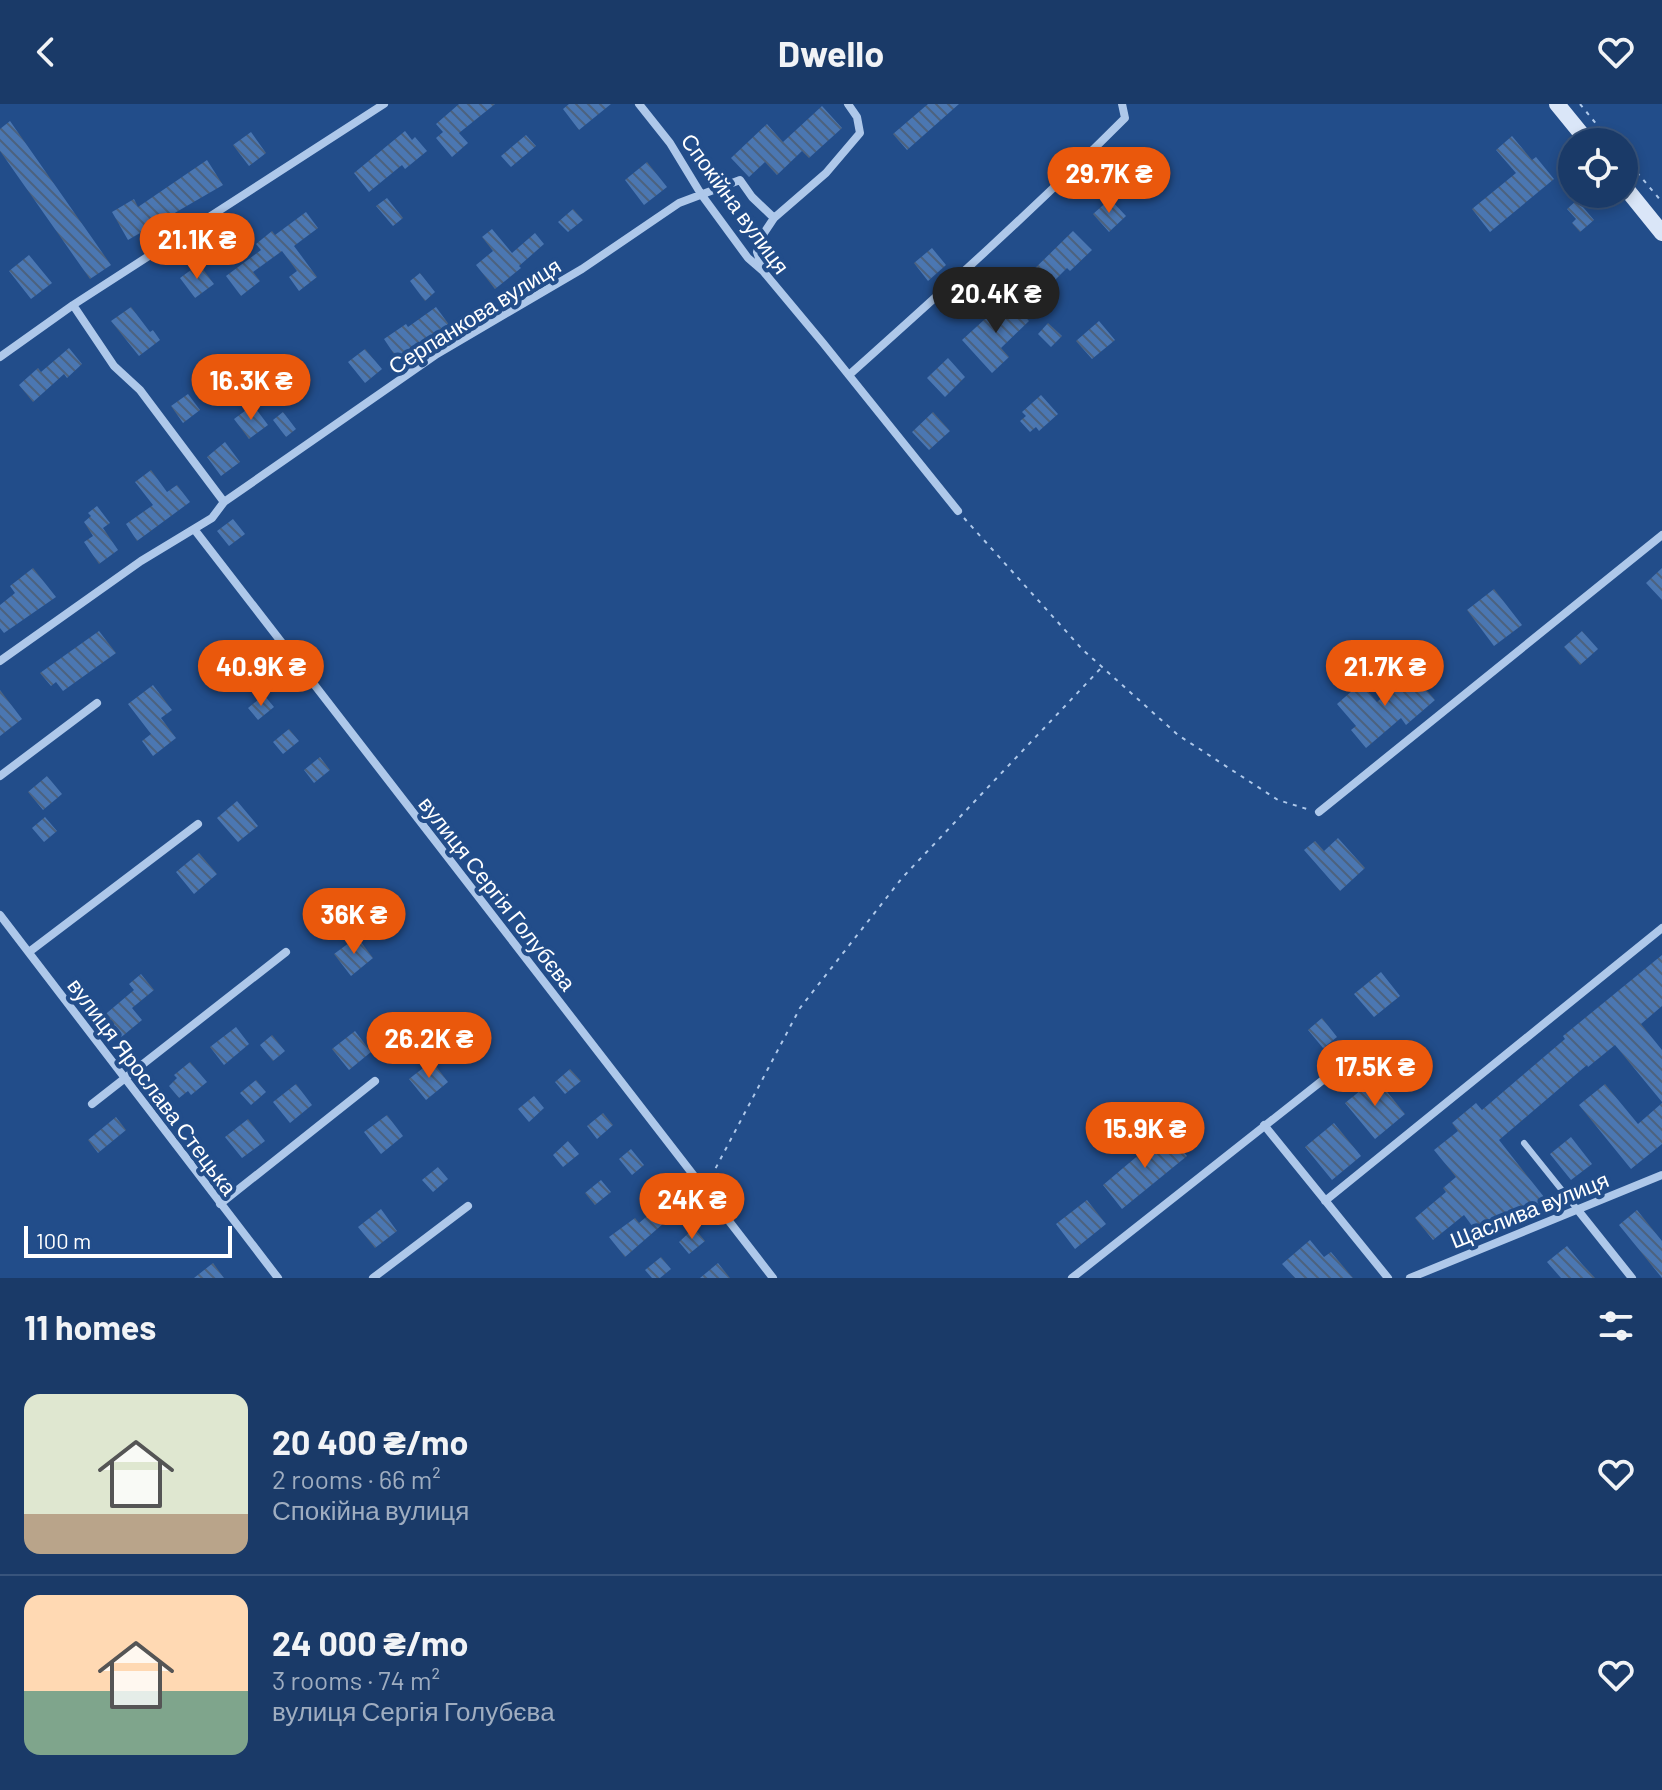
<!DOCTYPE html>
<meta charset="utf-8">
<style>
body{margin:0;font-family:Barlow,sans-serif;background:#23416e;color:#f1f3f6;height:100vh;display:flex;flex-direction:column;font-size:30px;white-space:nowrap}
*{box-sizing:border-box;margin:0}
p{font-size:26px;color:#9fadc0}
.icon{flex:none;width:44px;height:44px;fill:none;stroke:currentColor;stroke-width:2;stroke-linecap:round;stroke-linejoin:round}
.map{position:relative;height:1174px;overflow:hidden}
.drawer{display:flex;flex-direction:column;background:#1a3a68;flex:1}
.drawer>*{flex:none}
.tools{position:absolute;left:1558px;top:24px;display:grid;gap:16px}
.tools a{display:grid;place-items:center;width:80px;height:80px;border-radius:50%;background:#1a3a68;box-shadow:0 4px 12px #0003,0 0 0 2px #38547c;font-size:40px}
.scale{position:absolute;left:24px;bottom:20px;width:208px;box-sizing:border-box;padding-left:8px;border:4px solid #fff;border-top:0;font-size:22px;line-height:28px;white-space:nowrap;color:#fff;-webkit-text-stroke:6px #224d8a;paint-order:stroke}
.price{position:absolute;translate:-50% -68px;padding:0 18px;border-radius:28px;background:#ea580c;color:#fff;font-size:26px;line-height:52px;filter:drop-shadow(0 2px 4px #0008)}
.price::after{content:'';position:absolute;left:50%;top:48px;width:24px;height:18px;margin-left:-12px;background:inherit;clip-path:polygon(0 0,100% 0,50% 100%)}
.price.active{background:#222;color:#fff}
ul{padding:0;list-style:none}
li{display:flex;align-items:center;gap:24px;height:200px;padding:0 24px}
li+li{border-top:2px solid #38547c}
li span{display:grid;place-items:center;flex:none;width:224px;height:160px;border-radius:16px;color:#555}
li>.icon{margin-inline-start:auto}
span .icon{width:96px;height:96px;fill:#fffc;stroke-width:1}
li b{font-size:34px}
h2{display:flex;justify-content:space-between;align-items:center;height:96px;padding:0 24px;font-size:34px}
header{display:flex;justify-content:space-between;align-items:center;height:104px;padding:0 24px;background:#1a3a68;font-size:36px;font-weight:700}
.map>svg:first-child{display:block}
.building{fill:url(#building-back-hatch)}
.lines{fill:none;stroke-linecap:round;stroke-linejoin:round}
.path{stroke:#aec8ea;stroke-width:2;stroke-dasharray:4 6;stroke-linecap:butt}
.lane{stroke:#aec8ea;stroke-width:6}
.street{stroke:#aec8ea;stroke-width:8}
.secondary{stroke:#dae6f8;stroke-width:16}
.labels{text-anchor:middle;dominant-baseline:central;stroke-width:8;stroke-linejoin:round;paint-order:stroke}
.street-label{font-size:22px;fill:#fff;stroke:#224d8a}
</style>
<header><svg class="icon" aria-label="back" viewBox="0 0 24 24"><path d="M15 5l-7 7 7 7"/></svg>Dwello<svg class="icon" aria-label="heart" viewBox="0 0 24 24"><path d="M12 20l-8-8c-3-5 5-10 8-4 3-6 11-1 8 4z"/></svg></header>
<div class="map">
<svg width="1662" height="1174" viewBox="0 0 1662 1174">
<defs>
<pattern id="building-back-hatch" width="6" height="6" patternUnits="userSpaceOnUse" patternTransform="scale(2)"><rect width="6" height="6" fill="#4b77b2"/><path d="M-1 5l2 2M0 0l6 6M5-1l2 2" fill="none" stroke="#4c627f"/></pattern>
</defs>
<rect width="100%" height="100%" fill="#224d8a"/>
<path class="building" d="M459,0H495L459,29L468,39L452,53L436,34L443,28L436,20Z
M569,0H611L579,26L563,5Z
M928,0H959L907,46L893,30Z
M822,2L842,24L809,54L802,47L777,71L765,58L749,73L731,54L767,20L783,38Z
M10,17L111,161L90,175L0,47V25Z
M405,27L412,36L415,33L427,47L405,65L402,61L369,88L354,69Z
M251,28L266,49L249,62L233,41Z
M526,31L536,42L511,63L501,52Z
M1512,32L1532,56L1536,53L1554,75L1490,128L1472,105L1516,69L1496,46Z
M207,56L223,81L128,136L112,108L134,95L138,103Z
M647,58L667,83L644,101L625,76Z
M1143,61L1157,77L1139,93L1125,78Z
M387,94L403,114L393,122L376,102Z
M1110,95L1126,112L1109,128L1093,110Z
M1577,96L1594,116L1580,128L1572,119L1576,115L1567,105Z
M573,105L583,116L568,128L558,118Z
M306,108L318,124L294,142L317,173L299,187L289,173L297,167L282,147L253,168L260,177L241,192L226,172L261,146L256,140L272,127L275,131Z
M492,125L512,149L535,129L544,140L519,162L521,164L495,185L476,161L493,147L482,133Z
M1073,127L1092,146L1070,167L1067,164L1039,192L1023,176Z
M932,144L946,161L928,177L914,159Z
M29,151L52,179L31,195L9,167Z
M199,160L214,180L195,194L180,174Z
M420,169L435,188L425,197L410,177Z
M1008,194L1029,217L1001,244L1009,253L992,269L962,236Z
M131,203L150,228L153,226L160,236L139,252L111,217Z
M436,203L450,222L398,256L384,235L406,220L408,223Z
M1099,217L1115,236L1092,255L1076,237Z
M1048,219L1062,232L1051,243L1038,230Z
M69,244L82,260L67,274L64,270L33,298L19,281L38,264L41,268Z
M365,245L382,265L365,279L348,258Z
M948,254L965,273L945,293L927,274Z
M188,290L200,306L183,319L171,302Z
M1041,291L1058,310L1039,327L1036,323L1030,328L1020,317L1026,312L1022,308Z
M253,301L268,321L249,335L234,315Z
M283,308L296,325L286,333L273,316Z
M933,308L950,327L929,346L912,328Z
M225,338L240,358L221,372L207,353Z
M151,366L167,388L177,381L190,398L137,437L126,420L153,401L135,378Z
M97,402L110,419L103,424L118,446L99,460L84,438L93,432L84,418L91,412L88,409Z
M233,415L245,430L229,442L217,427Z
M33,464L56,493L4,529L0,524V501L15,489L10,482Z
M1662,464V496L1646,479Z
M1494,485L1522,521L1494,542L1467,506Z
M99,527L116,549L63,587L56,578L51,582L40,569Z
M1582,527L1598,545L1580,561L1564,543Z
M236,557L246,570L230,583L220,570Z
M1411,568L1435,596L1406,621L1401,614L1366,644L1351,626L1356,622L1337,600L1361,579L1377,598Z
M153,581L172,606L161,614L176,634L153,652L142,637L151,630L128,600Z
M0,586L22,615L0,632Z
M264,591L274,603L258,616L248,604Z
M289,625L299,637L283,650L273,638Z
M320,653L330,666L314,679L304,666Z
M47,672L62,690L43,706L28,688Z
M237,697L258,722L238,738L217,714Z
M45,713L57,727L44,738L32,724Z
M1338,734L1365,764L1340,787L1304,746L1315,737L1324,747Z
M199,749L217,770L194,790L176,768Z
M357,833L373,854L351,872L334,850Z
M1662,851V902L1641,920L1662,946V998L1615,941L1588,963L1587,961L1499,1036L1548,1098L1476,1127L1464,1111L1433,1136L1415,1114L1446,1088L1443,1084L1456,1073L1434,1046L1458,1027L1452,1019L1476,999L1482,1006L1565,935L1563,932Z
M1381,868L1400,892L1374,913L1354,890Z
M141,870L154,886L132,904L142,916L119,935L101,914L134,886L129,880Z
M1322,914L1337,933L1323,944L1308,926Z
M403,920L414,932L398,945L387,933Z
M236,923L249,940L224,961L210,943Z
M355,927L371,948L349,966L332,945Z
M272,931L285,947L273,957L260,941Z
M432,957L448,978L426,996L409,975Z
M190,958L207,978L191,991L188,987L179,994L169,982L177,974L174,971Z
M570,965L581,977L565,990L555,978Z
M1376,974L1405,1010L1375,1035L1345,999Z
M256,976L266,988L251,1001L240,989Z
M296,980L312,1001L290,1019L273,998Z
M1605,980L1638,1020L1662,999V1040L1631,1065L1579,1001Z
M534,992L544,1004L529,1018L518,1005Z
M603,1009L613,1021L597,1035L587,1022Z
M387,1011L403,1032L381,1050L364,1028Z
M116,1013L126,1026L98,1049L88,1036Z
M248,1015L265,1037L242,1054L225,1033Z
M1334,1019L1361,1052L1332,1076L1305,1043Z
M1167,1027L1187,1052L1122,1105L1103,1081Z
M1571,1033L1592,1060L1571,1076L1550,1050Z
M568,1037L579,1050L563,1063L553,1051Z
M631,1045L644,1061L632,1071L619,1055Z
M438,1063L448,1075L433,1088L422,1076Z
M601,1076L611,1088L595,1101L585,1089Z
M670,1093L680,1105L625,1153L609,1133L635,1114L639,1119Z
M1087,1096L1106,1120L1075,1145L1056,1120Z
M381,1105L397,1127L375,1144L358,1123Z
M1637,1106L1662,1137V1174L1619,1121Z
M694,1124L705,1137L689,1150L679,1138Z
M1310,1136L1324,1153L1331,1148L1353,1174H1295L1282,1160Z
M1567,1142L1582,1160L1595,1174H1561L1547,1158Z
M661,1153L671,1165L660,1174H652L645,1166Z
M213,1159L224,1174H194Z
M718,1159L730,1174H700Z"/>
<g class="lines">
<path class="path" d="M1580,0L1611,38
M1624,53L1662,98
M964,414L1082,545L1178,631L1278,696L1310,706
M711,1073L800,904L902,774L1102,563"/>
<path class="lane" d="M1524,1039L1577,1105"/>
<path class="street" d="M639,0L670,39L701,90L748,154L763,167L823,239L958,407
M763,166L757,148L764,129L774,114L826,69L860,29L857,13L848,0
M73,201L114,262L140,286L224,398
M0,253L73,201L384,0
M849,271C943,187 1036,103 1125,14L1122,0
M194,425L773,1174
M0,557L141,457L212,414L224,398L437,250L582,165L679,99L740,76L752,93L774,114
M0,672L97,599
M1319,708L1662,431
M0,811L278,1174
M29,848L198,720
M92,1000L286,848
M1264,1021L1388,1174
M1325,1097L1662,824
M220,1100L375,977
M1577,1105L1632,1174
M373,1174L468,1102
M1072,1174L1366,942
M1410,1174L1662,1071"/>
<path class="secondary" d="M1557,0L1588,38
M1624,82L1662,129"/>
</g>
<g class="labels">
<g class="street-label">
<text transform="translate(736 99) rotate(54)">Спокійна вулиця</text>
<text transform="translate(474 211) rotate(-32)">Серпанкова вулиця</text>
<text transform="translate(498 789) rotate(52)">вулиця Сергія Голубєва</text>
<text transform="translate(153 982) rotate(53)">вулиця Ярослава Стецька</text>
<text transform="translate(1529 1105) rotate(-22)">Щаслива вулиця</text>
</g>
</g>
</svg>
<div class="tools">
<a><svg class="icon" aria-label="locate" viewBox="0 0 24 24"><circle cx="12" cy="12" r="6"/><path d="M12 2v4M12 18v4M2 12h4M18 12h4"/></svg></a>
</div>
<div class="scale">100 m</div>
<b class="price" style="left:1109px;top:111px">29.7K ₴</b>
<b class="price" style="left:197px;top:177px">21.1K ₴</b>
<b class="price active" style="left:996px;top:231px">20.4K ₴</b>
<b class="price" style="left:251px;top:318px">16.3K ₴</b>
<b class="price" style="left:261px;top:604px">40.9K ₴</b>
<b class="price" style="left:1385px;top:604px">21.7K ₴</b>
<b class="price" style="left:354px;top:852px">36K ₴</b>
<b class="price" style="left:429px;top:976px">26.2K ₴</b>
<b class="price" style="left:1375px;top:1004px">17.5K ₴</b>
<b class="price" style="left:1145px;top:1066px">15.9K ₴</b>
<b class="price" style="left:692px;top:1137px">24K ₴</b>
</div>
<section class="drawer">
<h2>11 homes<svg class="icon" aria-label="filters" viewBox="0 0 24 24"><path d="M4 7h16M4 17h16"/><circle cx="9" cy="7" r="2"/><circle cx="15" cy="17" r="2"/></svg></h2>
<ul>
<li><span style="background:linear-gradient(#dfe7d0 75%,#b9a48a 0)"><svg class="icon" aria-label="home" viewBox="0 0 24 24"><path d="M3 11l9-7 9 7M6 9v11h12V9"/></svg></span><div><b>20 400 ₴/mo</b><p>2 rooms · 66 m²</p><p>Спокійна вулиця</p></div><svg class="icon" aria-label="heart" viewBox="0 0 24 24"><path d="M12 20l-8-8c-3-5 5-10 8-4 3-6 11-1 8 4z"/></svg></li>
<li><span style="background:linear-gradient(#ffd9b3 60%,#7fa58c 0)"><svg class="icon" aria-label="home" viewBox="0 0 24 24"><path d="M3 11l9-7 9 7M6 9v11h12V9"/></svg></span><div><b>24 000 ₴/mo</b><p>3 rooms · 74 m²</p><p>вулиця Сергія Голубєва</p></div><svg class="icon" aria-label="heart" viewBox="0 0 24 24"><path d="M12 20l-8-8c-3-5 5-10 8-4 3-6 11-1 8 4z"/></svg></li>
</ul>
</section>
